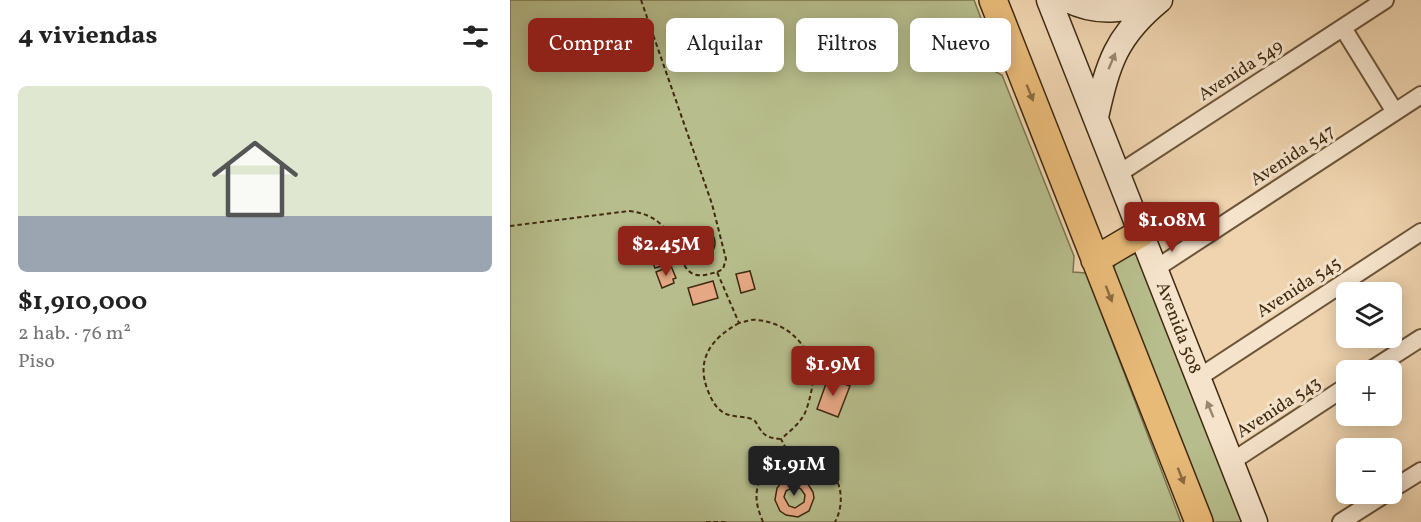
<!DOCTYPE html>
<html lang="es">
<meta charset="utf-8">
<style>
body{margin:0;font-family:Vollkorn,serif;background:#f2f2f2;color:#222;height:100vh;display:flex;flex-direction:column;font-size:22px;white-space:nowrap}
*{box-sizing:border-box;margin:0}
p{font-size:20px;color:#767676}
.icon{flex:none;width:33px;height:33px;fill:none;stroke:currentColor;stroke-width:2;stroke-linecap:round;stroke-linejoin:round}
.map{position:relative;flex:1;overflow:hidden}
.details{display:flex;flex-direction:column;background:#fff;width:510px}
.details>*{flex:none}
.guide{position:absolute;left:18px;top:18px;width:570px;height:54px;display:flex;gap:12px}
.fabs{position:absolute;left:826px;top:282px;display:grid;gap:12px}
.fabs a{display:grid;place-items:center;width:66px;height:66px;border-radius:9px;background:#fff;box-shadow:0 3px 15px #0003;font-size:30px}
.price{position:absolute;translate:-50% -51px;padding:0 14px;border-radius:6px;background:#8f2418;color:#fff;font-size:20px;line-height:39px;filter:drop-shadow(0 2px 3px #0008)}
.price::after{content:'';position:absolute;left:50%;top:36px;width:18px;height:14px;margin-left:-9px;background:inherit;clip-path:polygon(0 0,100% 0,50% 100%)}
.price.on{background:#222;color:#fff}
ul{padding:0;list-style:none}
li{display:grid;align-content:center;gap:12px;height:318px;padding:0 18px}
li+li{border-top:2px solid #e0e0e0}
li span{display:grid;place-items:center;height:186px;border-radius:9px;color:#555}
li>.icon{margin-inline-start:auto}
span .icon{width:108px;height:108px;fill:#fffc;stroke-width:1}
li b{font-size:26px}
h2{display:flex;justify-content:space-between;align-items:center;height:72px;padding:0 18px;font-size:26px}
.pill{padding:0 21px;border-radius:9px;background:#fff;box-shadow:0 3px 15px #0003;font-size:21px;line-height:54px}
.pill.on{background:#8f2418;color:#fff}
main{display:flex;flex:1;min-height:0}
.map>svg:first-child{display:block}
.green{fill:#b7bd8c;stroke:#7b744e;stroke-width:1.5}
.building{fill:#e7a985;stroke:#3f2a10;stroke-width:1.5;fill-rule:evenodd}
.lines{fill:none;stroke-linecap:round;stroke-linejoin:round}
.street-casing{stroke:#6b5438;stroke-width:20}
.secondary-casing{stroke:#3f2a10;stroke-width:27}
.primary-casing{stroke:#3f2a10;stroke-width:30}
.path{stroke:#3f2a10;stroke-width:2;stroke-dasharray:4.5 3;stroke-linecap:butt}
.street{stroke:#f5e3cb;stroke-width:16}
.secondary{stroke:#f5e3cb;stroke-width:24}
.primary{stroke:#e8ba78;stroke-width:27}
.oneway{fill:#9a866e}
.oneway2{fill:#8b6b3f}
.labels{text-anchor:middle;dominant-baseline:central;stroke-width:6;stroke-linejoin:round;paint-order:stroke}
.street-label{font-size:18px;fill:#3f2a10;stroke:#f5e3cb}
</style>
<main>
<section class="details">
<h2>4 viviendas<svg class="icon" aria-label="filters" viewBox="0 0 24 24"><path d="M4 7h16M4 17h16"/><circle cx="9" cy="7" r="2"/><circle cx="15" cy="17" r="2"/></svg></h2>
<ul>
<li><span style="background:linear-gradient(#dfe7d0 70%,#9aa5b1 0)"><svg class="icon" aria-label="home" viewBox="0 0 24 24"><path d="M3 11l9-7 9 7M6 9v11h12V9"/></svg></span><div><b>$1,910,000</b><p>2 hab. · 76 m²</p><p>Piso</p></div></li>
</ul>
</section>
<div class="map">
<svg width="911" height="522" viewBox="0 0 911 522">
<rect width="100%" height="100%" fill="#efd4af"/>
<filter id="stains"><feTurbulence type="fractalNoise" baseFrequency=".00333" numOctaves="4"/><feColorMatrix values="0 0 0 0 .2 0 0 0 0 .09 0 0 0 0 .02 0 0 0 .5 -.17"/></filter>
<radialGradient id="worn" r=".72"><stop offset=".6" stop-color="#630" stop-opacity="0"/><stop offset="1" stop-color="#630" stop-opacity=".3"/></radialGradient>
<path class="green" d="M0,0H464L484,52L480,69L492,75L564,256L563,272L576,273L671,522H0Z
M625,254L630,258L733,522H699L603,275C604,258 609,258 625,254Z"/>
<path class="building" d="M148,228L152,239L149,240L151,245L138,249L133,233Z
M177 243a14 14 0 1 1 28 0a14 14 0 1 1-28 0Z
M155,247L159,259L156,260L158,264L145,268L139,252Z
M161,266L166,278L163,279L164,283L152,288L146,272Z
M240,271L245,289L231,293L226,274Z
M203,281L208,298L183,305L178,288Z
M318,378L340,386L328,417L307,409Z
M283,478L296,481L303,492L304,498L299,511L288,517L276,515L270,511L265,500L267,488L271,483ZM285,486L291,489L295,495L294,502L285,508L279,506L274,497L276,491Z"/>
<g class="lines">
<defs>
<path id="street" d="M833,28L885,112
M608,174L875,0
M645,269L911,95
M861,370L911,338
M688,378L911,232
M721,462L837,386
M882,489L911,471
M831,522L875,494"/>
<path id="secondary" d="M539,0L745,522
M558,0C588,15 614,10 644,1
M586,117C598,63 606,36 650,0"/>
<path id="primary" d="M483,0L689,522
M585,260L631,233"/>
</defs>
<use href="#street" class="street-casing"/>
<use href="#secondary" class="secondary-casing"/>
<use href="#primary" class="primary-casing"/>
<path class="path" d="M131,0L202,204L216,259L213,269L207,272
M0,226L119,211C148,214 159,230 170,255C173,262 175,270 183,274C191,277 199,274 207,272L229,323C235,322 241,319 247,320C282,323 308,353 302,388C300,397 298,407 294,415C288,425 279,432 271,439L280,456
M229,323C202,338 185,359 198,391C201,398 204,405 210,410C221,420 236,414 245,421C246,422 249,428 250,429C255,437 261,438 270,439
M196,522H217
M253,522C249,512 245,502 247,490C250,468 274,452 296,456C327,462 339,496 325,522"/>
<use href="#street" class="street"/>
<use href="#secondary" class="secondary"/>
<use href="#primary" class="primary"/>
</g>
<defs><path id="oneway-solid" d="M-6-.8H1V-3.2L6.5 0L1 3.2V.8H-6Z" transform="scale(1.5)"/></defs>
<g class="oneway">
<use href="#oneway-solid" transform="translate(602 61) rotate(-67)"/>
<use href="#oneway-solid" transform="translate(700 409) rotate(-112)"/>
</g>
<g class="oneway2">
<use href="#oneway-solid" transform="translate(520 93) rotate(68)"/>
<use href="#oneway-solid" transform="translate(599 294) rotate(69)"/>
<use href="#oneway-solid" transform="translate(671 476) rotate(69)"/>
</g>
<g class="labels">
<g class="street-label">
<text transform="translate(731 71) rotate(-33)">Avenida 549</text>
<text transform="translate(783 156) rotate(-33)">Avenida 547</text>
<text transform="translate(789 288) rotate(-33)">Avenida 545</text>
<text transform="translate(668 328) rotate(69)">Avenida 508</text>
<text transform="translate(769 408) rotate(-33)">Avenida 543</text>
</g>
</g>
<rect width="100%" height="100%" filter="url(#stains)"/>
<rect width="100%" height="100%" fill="url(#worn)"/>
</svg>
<div class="fabs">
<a><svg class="icon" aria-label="layers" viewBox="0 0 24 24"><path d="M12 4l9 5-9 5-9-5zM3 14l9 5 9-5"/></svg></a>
<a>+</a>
<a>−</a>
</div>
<b class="price" style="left:662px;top:253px">$1.08M</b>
<b class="price" style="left:156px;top:277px">$2.45M</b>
<b class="price" style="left:323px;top:397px">$1.9M</b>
<b class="price on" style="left:284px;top:497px">$1.91M</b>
<div class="guide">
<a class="pill on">Comprar</a>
<a class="pill">Alquilar</a>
<a class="pill">Filtros</a>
<a class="pill">Nuevo</a>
</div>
</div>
</main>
